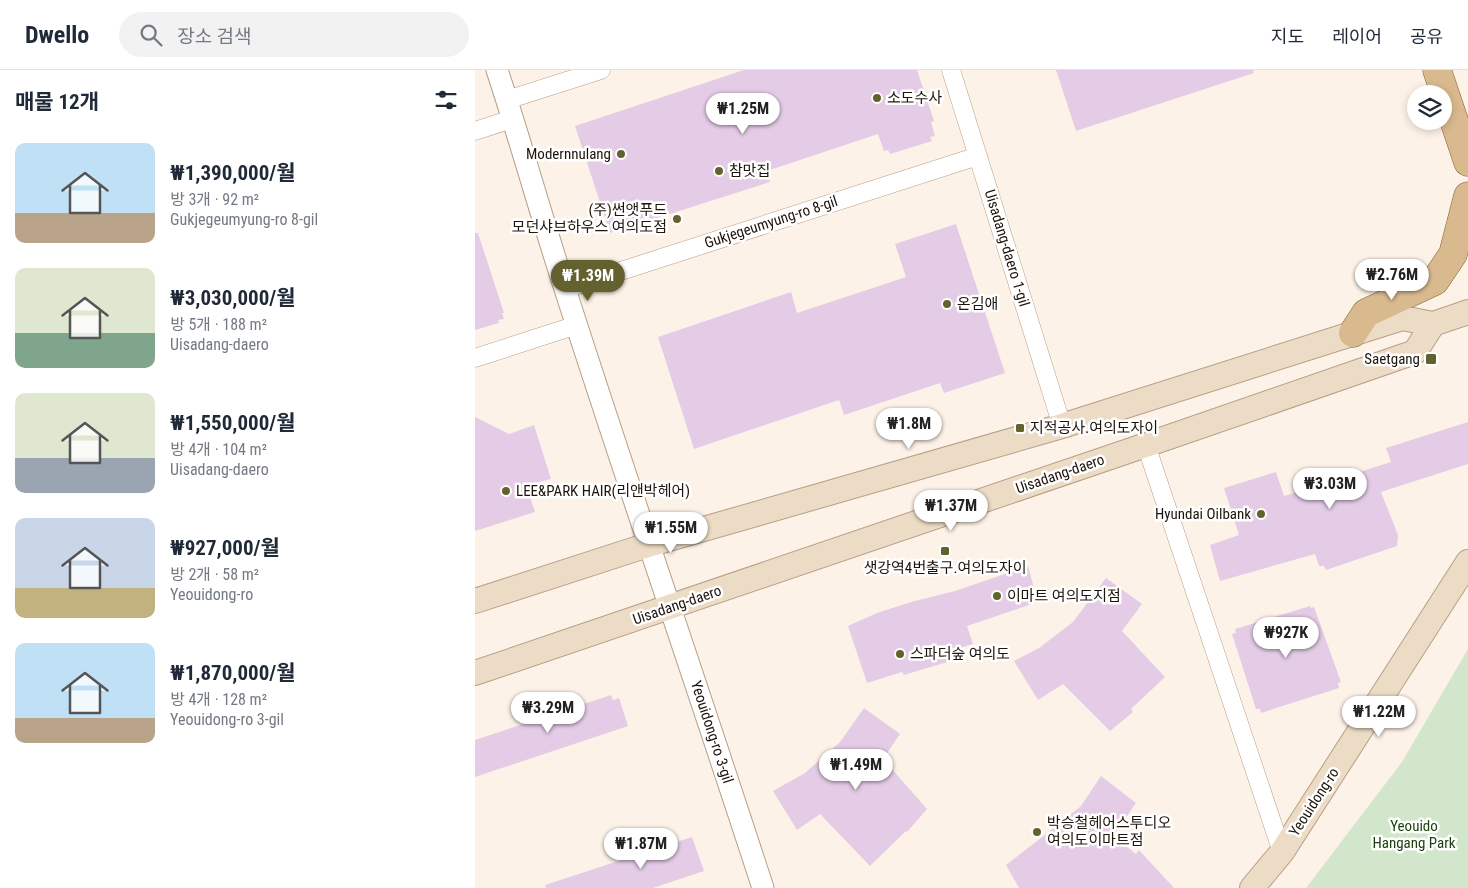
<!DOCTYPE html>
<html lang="ko">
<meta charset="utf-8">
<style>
body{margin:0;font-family:"Roboto Condensed","Noto Sans KR",sans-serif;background:#f2f2f3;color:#1f2937;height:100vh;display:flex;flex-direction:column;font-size:19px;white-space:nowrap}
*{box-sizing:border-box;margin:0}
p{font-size:16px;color:#747a83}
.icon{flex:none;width:28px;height:28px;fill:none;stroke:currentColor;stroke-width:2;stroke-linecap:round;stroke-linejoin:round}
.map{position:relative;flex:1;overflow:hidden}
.details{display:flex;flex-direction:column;background:#fff;width:475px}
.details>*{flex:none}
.fabs{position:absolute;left:932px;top:15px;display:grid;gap:10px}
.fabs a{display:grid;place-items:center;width:45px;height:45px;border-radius:50%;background:#fff;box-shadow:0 2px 8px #0003;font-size:25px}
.price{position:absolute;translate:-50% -42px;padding:0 11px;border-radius:18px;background:#fff;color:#222;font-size:16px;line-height:32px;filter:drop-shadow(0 1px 2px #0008)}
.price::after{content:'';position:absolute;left:50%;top:30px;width:15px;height:11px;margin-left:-8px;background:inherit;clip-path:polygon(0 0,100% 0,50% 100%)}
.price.selected{background:#63612e;color:#fff}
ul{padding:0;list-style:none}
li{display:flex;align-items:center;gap:15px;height:125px;padding:0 15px}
li span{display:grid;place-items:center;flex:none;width:140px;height:100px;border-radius:10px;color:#555}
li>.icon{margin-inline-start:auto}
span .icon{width:60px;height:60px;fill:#fffc;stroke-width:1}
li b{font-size:21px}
h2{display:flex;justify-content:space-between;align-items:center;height:60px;padding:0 15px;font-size:21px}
header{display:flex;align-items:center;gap:30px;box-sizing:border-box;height:70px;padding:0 25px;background:#fff;border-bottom:1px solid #e0e1e3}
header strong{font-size:24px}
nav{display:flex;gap:28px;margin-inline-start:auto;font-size:18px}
.search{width:350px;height:45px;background:#f2f2f3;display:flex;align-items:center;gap:12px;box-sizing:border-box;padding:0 18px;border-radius:28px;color:#747a83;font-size:19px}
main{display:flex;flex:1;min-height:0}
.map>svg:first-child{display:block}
.green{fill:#d2e6cc}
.building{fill:#e4cce7}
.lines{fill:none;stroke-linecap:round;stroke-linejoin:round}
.minor-casing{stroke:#b79e86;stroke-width:19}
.tertiary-casing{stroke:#b79e86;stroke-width:23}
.secondary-casing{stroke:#b79e86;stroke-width:26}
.primary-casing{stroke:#86612f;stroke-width:29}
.minor{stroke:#fff;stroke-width:18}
.tertiary{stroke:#fff;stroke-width:21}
.secondary{stroke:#ecdcc6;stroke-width:24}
.primary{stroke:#d9b98e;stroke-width:28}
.poi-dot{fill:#63612e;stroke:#fff;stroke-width:2}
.labels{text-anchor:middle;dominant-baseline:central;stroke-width:5;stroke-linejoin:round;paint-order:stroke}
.poi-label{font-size:15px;fill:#1d140b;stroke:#fff;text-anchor:start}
.street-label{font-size:15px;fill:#1d140b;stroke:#fff}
.park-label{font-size:15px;fill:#1d410e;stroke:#fff}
</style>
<header>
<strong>Dwello</strong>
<div class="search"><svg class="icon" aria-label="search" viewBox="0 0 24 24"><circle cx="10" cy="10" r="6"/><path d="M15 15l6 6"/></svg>장소 검색</div>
<nav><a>지도</a><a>레이어</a><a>공유</a></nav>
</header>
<main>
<section class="details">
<h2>매물 12개<svg class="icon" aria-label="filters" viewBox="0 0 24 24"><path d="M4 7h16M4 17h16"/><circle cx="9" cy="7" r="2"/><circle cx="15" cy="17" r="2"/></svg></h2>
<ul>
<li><span style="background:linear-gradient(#bfe0f5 70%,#b9a48a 0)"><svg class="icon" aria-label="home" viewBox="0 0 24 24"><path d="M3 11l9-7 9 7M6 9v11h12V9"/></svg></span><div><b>₩1,390,000/월</b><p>방 3개 · 92 m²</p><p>Gukjegeumyung-ro 8-gil</p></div></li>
<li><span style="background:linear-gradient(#dfe7d0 65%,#7fa58c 0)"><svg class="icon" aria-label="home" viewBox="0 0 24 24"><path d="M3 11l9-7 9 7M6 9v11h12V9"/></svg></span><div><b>₩3,030,000/월</b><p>방 5개 · 188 m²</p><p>Uisadang-daero</p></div></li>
<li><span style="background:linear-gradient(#dfe7d0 65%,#9aa5b1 0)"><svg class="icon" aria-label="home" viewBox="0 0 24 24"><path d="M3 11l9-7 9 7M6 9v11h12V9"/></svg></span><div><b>₩1,550,000/월</b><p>방 4개 · 104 m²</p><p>Uisadang-daero</p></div></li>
<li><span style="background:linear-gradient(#c9d6e8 70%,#c2b280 0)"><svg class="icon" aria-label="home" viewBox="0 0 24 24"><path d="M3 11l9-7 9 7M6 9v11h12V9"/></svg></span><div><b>₩927,000/월</b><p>방 2개 · 58 m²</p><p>Yeouidong-ro</p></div></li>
<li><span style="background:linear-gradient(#bfe0f5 75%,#b9a48a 0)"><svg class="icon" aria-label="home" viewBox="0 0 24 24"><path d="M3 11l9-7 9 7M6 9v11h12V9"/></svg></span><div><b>₩1,870,000/월</b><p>방 4개 · 128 m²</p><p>Yeouidong-ro 3-gil</p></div></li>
</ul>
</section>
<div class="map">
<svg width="993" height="818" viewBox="0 0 993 818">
<rect width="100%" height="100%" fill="#fdf2e8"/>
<path class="green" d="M993,579V818H831L927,692Z"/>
<path class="building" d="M269,0H442L459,51L456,52L460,66L455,67L457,71L415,84L413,80L409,81L403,64L292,101L295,112L135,163L100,56Z
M581,0H778L779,3L601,61Z
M481,154L530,303L469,323L465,313L369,345L364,330L219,379L183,267L316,222L322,243L431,207L420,174Z
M0,163H3L29,243H27L29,249L23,250L24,253L0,260Z
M0,347L34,364L59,355L76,409L51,415L60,442L0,461Z
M993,352V394L906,422L923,465L922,476L851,500L849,496H844L840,484L745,511L735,475L764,465L749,418L801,402L809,426L916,392L911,378Z
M553,496L563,532L492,556L498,574L485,578L489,587L429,605L427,602L392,613L373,556L402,543L436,532L480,521Z
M631,508L667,534L647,561L690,607L656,639L658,642L635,661L588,614L563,630L539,591L564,578L598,552Z
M835,536L836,538L839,537L866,612L863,613L864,618L786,643L785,639H781L757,564L761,563L760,559Z
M136,625L138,630L144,628L153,656L0,707V670Z
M389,638L425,664L408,689L452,739L432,762L431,761L395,796L345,744L322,760L298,721L330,703L365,672Z
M626,706L661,733L638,766L661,784L664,780L699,818H544L531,795L580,757L606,736Z
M217,767L229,801L178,818H71L70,815Z"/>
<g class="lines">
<defs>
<path id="minor" d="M476,0L587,356
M32,30L126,0
M0,61L37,49
M90,219L503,86
M0,288L102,255
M671,375L807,782"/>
<path id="tertiary" d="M22,0C46,72 66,146 90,219C154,419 223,618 288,818"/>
<path id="secondary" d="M0,531L173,475L587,356L927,248L958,254L993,242
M0,603L671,375L940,282L958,254
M777,818L807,782L993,492"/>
<path id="primary" d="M962,0L993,92
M878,263L891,243L960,211L978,184L993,126"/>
</defs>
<use href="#minor" class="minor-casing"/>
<use href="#tertiary" class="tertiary-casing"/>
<use href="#secondary" class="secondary-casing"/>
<use href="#primary" class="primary-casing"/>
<use href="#minor" class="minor"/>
<use href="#tertiary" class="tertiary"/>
<use href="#secondary" class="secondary"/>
<use href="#primary" class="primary"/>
</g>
<g class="poi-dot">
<circle cx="402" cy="28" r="5"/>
<circle cx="146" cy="84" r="5"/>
<circle cx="244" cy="101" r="5"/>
<circle cx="202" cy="149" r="5"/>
<circle cx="472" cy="234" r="5"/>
<rect x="950" y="283" width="12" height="12" rx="2.5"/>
<rect x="540" y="353" width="10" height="10" rx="2.5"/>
<circle cx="31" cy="421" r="5"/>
<circle cx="786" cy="444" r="5"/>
<rect x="465" y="476" width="10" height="10" rx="2.5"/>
<circle cx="522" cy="526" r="5"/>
<circle cx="425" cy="584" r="5"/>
<circle cx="562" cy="762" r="5"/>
</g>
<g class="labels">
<g class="poi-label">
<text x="412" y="28">소도수사</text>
<text x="136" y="84" text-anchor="end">Modernnulang</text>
<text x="254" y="101">참맛집</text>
<text x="192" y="140" text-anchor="end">(주)썬앳푸드<tspan x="192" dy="17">모던샤브하우스 여의도점</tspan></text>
<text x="482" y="234">온김애</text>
<text x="945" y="289" text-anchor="end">Saetgang</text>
<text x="555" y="358">지적공사.여의도자이</text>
<text x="41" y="421">LEE&amp;PARK HAIR(리앤박헤어)</text>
<text x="776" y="444" text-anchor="end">Hyundai Oilbank</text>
<text x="470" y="498" text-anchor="middle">샛강역4번출구.여의도자이</text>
<text x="532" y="526">이마트 여의도지점</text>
<text x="435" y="584">스파더숲 여의도</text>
<text x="572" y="753">박승철헤어스투디오<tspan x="572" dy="17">여의도이마트점</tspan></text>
</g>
<g class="street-label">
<text transform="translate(296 152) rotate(-18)">Gukjegeumyung-ro 8-gil</text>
<text transform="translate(532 178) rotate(73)">Uisadang-daero 1-gil</text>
<text transform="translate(585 404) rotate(-19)">Uisadang-daero</text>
<text transform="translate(202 535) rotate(-19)">Uisadang-daero</text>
<text transform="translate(237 662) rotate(72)">Yeouidong-ro 3-gil</text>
<text transform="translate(839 732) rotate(-57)">Yeouidong-ro</text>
</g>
<g class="park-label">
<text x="939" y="756">Yeouido<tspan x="939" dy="17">Hangang Park</tspan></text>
</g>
</g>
</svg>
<div class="fabs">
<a><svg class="icon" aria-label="layers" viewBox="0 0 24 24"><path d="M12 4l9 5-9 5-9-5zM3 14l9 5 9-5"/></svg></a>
</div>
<b class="price" style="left:268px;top:65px">₩1.25M</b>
<b class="price" style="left:917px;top:231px">₩2.76M</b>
<b class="price selected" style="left:113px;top:232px">₩1.39M</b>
<b class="price" style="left:434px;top:380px">₩1.8M</b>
<b class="price" style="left:855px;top:440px">₩3.03M</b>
<b class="price" style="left:476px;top:462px">₩1.37M</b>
<b class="price" style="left:196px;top:484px">₩1.55M</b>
<b class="price" style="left:811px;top:589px">₩927K</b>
<b class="price" style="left:73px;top:664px">₩3.29M</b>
<b class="price" style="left:904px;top:668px">₩1.22M</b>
<b class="price" style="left:381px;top:721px">₩1.49M</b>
<b class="price" style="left:166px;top:800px">₩1.87M</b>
</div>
</main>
